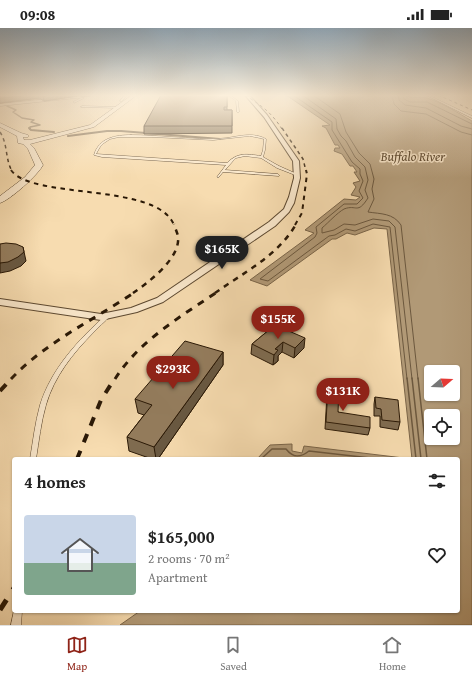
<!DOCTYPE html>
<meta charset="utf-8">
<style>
body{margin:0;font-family:"Gentium Book Plus",serif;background:#f2f2f2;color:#222;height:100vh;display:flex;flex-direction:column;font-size:15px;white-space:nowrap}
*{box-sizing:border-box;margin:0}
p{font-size:13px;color:#767676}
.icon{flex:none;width:22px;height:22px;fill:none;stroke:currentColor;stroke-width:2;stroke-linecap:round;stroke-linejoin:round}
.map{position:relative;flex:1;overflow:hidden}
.sheet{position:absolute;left:12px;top:429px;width:448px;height:156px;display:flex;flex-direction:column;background:#fff;border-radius:4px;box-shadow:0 1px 3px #0004}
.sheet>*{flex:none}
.needle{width:26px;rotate:71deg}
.controls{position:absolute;left:424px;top:337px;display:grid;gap:8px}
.controls a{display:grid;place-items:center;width:36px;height:36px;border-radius:4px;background:#fff;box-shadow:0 1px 3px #0004;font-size:20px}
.price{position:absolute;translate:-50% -34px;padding:0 9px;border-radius:14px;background:#8f2418;color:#fff;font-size:13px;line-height:26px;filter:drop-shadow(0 1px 2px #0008)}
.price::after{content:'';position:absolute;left:50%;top:24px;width:12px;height:9px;margin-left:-6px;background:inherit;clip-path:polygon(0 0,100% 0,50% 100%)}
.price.on{background:#222;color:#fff}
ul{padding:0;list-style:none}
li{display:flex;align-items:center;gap:12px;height:100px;padding:0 12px}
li+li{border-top:1px solid #e0e0e0}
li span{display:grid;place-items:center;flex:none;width:112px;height:80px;border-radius:4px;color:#555}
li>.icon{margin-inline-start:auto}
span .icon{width:48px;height:48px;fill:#fffc;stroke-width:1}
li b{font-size:17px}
h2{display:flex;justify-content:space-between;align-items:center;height:48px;padding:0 12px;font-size:17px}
.status{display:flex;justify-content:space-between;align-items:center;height:28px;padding:0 20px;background:#fff;direction:ltr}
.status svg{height:11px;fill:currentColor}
.tabs{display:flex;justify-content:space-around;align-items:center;height:56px;border-top:1px solid #e0e0e0;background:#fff;font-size:11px;color:#767676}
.tabs a{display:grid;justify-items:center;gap:2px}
.tabs .on{color:#8f2418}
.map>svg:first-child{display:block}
.water{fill:#b19976;stroke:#7a6549;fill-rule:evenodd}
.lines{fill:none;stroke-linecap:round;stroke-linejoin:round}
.shore-far1{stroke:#6c583e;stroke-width:1}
.shore{stroke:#6c583e;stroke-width:1.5}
.stream-far1{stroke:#7a6549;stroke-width:1.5}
.stream{stroke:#7a6549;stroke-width:2}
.service-casing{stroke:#5c4830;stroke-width:1}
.minor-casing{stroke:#5c4830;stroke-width:2}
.tertiary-casing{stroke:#5c4830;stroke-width:1}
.service{fill:#fae8cc;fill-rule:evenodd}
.minor{fill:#fae8cc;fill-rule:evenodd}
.tertiary{fill:#fae8cc;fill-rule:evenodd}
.rail-far6{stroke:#281705;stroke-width:1;stroke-dasharray:3 3;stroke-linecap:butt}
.rail-far5{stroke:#281705;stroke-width:1.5;stroke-dasharray:3.5 3.5;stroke-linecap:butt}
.rail-far4{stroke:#281705;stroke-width:2;stroke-dasharray:4.5 4.5;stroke-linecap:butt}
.rail-far3{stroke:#281705;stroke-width:2.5;stroke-dasharray:5.5 5.5;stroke-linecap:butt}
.rail-far2{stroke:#281705;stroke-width:3;stroke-dasharray:7 7;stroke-linecap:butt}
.rail-far1{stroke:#281705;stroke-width:4;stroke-dasharray:9 9;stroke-linecap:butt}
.rail{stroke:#281705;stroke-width:5;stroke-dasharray:12 12;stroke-linecap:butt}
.wall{fill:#7f6c51;stroke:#281705}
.shaded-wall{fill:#685842;stroke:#281705}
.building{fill:#947d5e;stroke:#281705}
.labels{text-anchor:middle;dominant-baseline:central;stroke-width:3;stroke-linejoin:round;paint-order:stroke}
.far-water-label{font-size:13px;font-style:italic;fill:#5f4b32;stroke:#fae8cc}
</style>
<div class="status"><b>09:08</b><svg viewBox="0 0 49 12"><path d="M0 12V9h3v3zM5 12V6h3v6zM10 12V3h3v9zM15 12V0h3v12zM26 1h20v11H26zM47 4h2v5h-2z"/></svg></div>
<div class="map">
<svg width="472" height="597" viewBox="0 0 472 597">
<rect width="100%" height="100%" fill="#f7dcb0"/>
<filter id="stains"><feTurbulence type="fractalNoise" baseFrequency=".005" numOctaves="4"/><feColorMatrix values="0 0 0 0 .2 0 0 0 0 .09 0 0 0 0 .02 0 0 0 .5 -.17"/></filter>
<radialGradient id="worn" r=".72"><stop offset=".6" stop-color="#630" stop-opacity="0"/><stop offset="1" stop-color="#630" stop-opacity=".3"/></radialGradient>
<path class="water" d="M286,67H404C412,71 418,68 427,70C443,75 458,85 472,93V597H120L140,583H458V431H257L270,417L292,416V423L302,425L304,418L412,431L387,201L374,200L355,207L347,205L336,211H332L267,258L250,252L314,205L305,202L344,171L356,172L360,169L351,167L356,159L353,155L360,153L354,144H357L353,138H350L342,126L334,123L335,120H340L338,117H335L326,100L322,98L330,97ZM431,344H453V366H431ZM431,388H453V410H431Z"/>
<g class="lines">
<path class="shore-far1" d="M293,67L332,94V102L352,134L360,141V146L363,153L359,163L363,170L357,176H344L316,199L317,205L315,209L260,251L268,253L329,208L335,207L346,201L355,203L373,196L390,199L407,351
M302,67L336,91L337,101L341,108L346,113L355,129L365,139L368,152L365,162L368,170C357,187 357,176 344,181C337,185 329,194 322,200V205L334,202L344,196L355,197L373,191L389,193L395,199L412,351
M313,67L340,86L346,104L359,125L370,136L374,151L372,161L374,171L368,184C381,186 393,185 401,197L418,351
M392,67L394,76L401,83L426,86L461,104L472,107
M398,67L399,72L405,77L426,80L461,98L472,101
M403,67L404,71L410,74H427L472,96"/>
<path class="shore" d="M407,350L416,431
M412,350L421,431
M418,350L427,431
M261,431L272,421H286C293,430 300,430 309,423L379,431"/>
<path class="stream-far1" d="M7,78L16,82L13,84L22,90L34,92L31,94L40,97L30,99V101"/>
<path class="stream" d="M29,100L31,102L54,104
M68,108L107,103H121L220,111"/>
<defs>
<path id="service" d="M125,67H127L122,73L127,74L120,73Z
M228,67H230L238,73L239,84H237L236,73Z
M426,67H428L472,88V90Z
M76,68L84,70L74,75L73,74L81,70H76L0,78V76Z
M82,78L118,79L119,80L81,79Z
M131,107C144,107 158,108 171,109C190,110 209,112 227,110C240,108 254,104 266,111L265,122L263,129L279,138L297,146L295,147L277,140L261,130L245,128L236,130L233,133L225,142L278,146L279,147V148L223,144L218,150L217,149L226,137L102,129L94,127C99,110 115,107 131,107ZM250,108L260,110L264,111L263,122L261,128C247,126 238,124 227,135L96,126L100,119L104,115L110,111L119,109H152L213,112Z
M106,287H110V288C105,294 98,299 93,305C73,325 54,349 46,377C41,394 39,413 36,431H30C33,413 35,395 40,377C51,341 79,311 106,287Z
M14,582V583H22L21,597H11Z"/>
<path id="minor" d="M245,67H249L267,87L299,133L300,150L294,175L289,184L275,198L163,274L137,284L101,292L0,277V271L101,286L131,280L157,270L269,194L284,181L289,169L294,150L293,133L264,89Z"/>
<path id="tertiary" d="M132,67H137L94,99L30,116L34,120L43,137C38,147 10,172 0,175V168L25,149L35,137L28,121L23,116L18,115L17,108L0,99V95L21,105L28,107V109H23L24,112H30L90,97Z"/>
</defs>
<use href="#service" class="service-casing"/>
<use href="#minor" class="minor-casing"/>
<use href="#tertiary" class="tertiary-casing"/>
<use href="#service" class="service"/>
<use href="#minor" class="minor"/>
<use href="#tertiary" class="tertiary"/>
<path class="rail-far6" d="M245,67C262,78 271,84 282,101
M438,67L472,82"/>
<path class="rail-far5" d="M282,100L303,131L306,143
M0,104C8,116 5,131 12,143"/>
<path class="rail-far4" d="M11,142C31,172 157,154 174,197
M295,197L302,185L307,146L306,142"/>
<path class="rail-far3" d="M133,265C149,254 181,230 178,208C177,204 175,200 174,196
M215,265C243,245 279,227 296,196"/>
<path class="rail-far2" d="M11,351C46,314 92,293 135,264
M115,351C139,313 180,289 217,264"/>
<path class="rail-far1" d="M0,363L12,350
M77,431L101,372L115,350"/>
<path class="rail" d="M0,582L14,560"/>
</g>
<path class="wall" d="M0,67H77V68L44,73L39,70L0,75Z
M227,67V82H232V105L144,106V98Z
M275,297L304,320L294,330L282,324L278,328V333L273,337L251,326L252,316Z
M223,324V337L158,431H152L129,423L127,409L144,387L138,385L135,371Z
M328,359L338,384L370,400L368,407L325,401L327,366Z
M375,369L400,394L398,402L380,399V388H374V376Z"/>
<path class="shaded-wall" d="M29,67H38L39,70L0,75V70Z
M51,67H77V68L44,73L43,68Z
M81,67H97L82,69Z
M23,219L26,233L21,238L10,243L0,245V235Z
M305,310L304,320L294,330L295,320Z
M283,314L282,324L278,328V333L273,337L274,327L275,321Z
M223,324V337L158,431H156L154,419Z"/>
<path class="building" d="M0,67H29L0,70Z
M40,67H51L43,68Z
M161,67H227V79H224V82H232V98H144Z
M6,215L16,216L23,219L24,224L18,229L8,234L0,235V216Z
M275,297L305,310L295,320L283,314L275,321L278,322L274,327L252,316Z
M185,313L223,324L154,419L127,409L152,377L135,371Z
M328,359L339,360L338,384L370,389V400L326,394Z
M375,369L398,372L400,394L382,392L381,381L376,380Z"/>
<linearGradient id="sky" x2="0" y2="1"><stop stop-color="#92a9ba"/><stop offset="0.45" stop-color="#fbefdb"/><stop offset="1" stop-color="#fbefdb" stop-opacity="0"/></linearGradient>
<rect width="472" height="150" fill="url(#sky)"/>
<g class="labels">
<g class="far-water-label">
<text x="413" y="128">Buffalo River</text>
</g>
</g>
<rect width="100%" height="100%" filter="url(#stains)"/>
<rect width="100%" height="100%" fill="url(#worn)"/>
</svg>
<div class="controls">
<a><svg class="needle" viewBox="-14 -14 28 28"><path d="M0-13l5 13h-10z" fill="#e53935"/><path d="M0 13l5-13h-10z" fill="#767676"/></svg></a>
<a><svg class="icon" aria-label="locate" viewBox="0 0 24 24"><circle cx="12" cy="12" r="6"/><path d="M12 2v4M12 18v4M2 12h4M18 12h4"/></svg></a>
</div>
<b class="price on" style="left:222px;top:242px">$165K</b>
<b class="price" style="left:278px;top:312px">$155K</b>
<b class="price" style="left:173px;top:362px">$293K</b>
<b class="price" style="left:343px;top:384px">$131K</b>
<section class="sheet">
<h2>4 homes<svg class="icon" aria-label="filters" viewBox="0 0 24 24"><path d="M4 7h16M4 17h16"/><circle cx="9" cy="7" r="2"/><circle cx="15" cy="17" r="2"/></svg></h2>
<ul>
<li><span style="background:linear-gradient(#c9d6e8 60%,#7fa58c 0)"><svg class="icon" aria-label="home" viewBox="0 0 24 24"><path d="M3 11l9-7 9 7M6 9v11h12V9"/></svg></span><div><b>$165,000</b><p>2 rooms · 70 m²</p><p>Apartment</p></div><svg class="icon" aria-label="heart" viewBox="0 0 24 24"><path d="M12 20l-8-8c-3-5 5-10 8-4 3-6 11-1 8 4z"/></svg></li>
</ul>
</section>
</div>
<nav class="tabs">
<a class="on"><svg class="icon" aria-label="map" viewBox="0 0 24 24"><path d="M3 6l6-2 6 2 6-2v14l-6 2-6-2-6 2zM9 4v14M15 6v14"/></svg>Map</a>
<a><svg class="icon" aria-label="saved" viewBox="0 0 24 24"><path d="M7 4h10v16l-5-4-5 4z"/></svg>Saved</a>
<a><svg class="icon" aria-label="home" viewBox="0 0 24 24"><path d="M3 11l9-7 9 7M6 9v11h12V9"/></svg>Home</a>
</nav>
